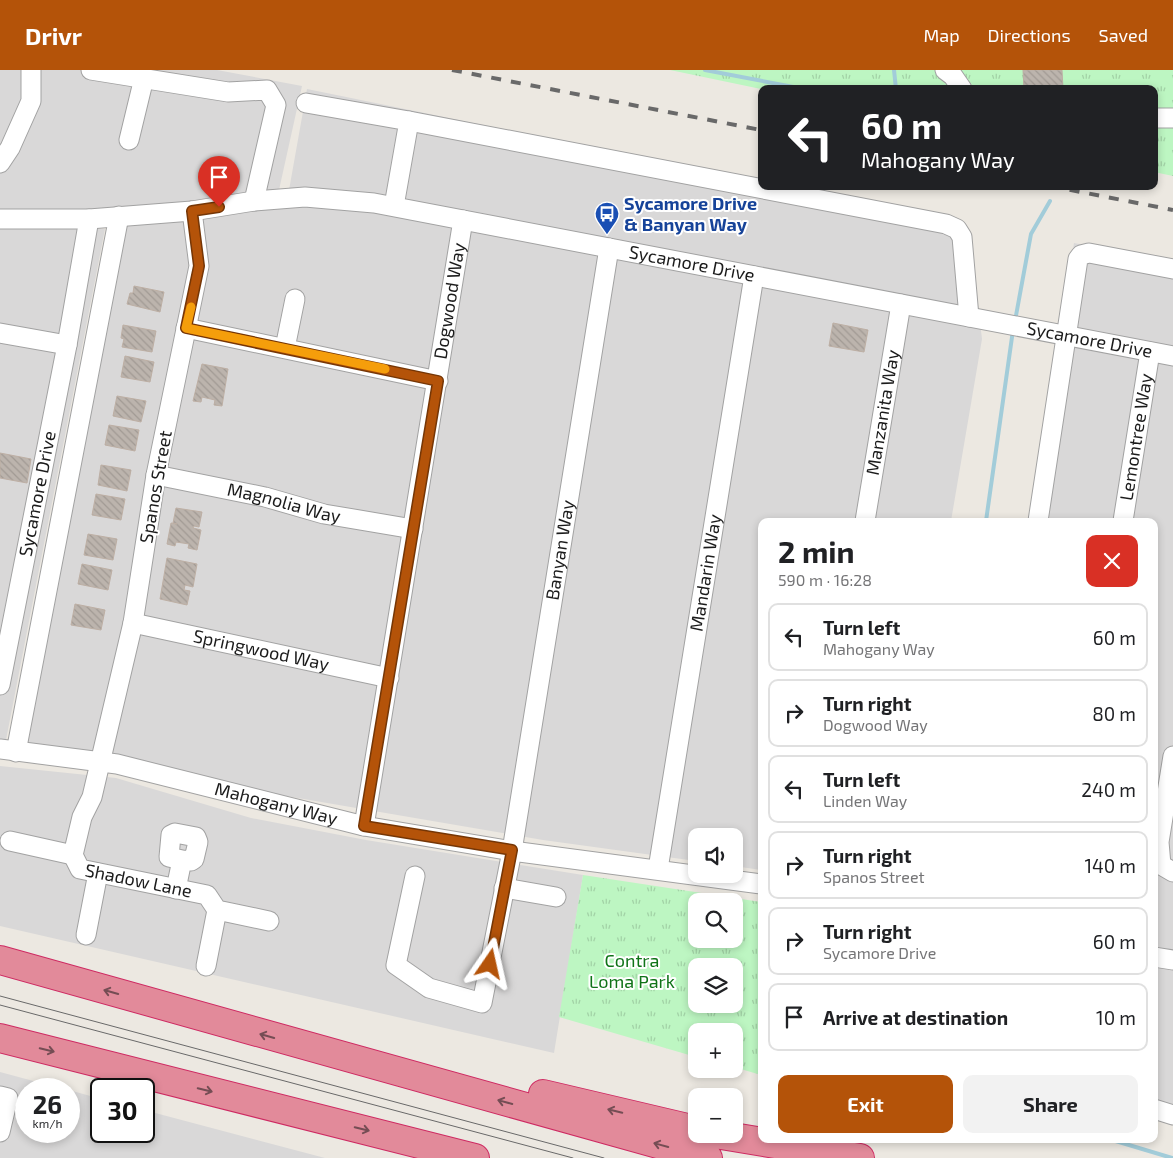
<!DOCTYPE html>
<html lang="en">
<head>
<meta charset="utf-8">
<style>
	:root { --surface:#fff; --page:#f2f2f2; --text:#202124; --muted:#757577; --line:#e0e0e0; --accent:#b45309 }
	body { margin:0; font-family:"Exo 2",sans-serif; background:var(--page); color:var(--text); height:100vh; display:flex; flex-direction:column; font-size:19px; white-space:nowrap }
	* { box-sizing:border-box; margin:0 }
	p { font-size:16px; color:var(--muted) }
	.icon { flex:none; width:28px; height:28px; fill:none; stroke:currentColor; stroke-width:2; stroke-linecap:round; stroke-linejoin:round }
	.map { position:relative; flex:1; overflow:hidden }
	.details { position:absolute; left:758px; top:448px; width:400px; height:625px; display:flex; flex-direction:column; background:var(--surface); border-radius:10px; box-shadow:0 2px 8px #0003 }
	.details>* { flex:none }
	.guide { position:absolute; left:758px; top:15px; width:400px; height:105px; border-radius:10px; box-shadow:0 2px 8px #0003; background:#202124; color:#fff; overflow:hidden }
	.controls { position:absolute; left:688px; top:758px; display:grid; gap:10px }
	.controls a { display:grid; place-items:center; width:55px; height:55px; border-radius:10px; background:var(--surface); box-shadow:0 2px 8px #0003; font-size:25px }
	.speed { position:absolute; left:15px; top:1008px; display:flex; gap:10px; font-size:25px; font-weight:700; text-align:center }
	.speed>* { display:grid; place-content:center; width:65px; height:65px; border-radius:50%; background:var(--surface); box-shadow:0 2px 8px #0003; line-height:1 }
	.speed small { font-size:12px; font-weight:400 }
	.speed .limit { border:2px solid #111; border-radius:8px; background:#fff; color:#111 }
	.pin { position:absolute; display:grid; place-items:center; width:42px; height:42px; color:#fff; margin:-51px -21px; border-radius:50% 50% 50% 0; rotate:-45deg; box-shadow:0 0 5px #0007 }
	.pin .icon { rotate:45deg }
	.me { position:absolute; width:55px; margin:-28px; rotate:11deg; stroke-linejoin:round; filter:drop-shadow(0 0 4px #0008) }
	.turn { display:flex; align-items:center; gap:18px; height:105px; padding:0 20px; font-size:22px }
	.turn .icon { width:65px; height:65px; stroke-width:2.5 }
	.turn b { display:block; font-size:35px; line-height:42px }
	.round { display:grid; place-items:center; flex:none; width:52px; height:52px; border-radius:10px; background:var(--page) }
	.head { display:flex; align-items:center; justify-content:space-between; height:85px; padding:0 20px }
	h1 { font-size:30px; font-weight:700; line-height:38px }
	.action { display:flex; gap:10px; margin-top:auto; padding:10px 20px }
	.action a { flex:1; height:58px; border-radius:10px; background:var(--accent); color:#fff; font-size:20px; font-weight:700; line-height:58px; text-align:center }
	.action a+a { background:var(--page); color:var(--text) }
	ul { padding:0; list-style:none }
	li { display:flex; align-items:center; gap:15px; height:68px; margin:0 10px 8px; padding:0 10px; border:2px solid var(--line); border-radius:10px }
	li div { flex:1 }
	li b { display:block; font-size:19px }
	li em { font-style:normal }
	header { display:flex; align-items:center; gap:30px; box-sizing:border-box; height:70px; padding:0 25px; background:var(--accent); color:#fff }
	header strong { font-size:24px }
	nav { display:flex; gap:28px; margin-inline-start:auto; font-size:18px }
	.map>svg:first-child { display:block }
	.residential { fill:#d9d8d8 }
	.park { fill:url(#park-tufts); fill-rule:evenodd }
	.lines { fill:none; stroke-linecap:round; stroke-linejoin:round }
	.stream { stroke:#a2ccd9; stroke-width:4 }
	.building { fill:url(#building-back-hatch); stroke:#bdafa4 }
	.minor-casing { stroke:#a2a2a2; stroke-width:21 }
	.highway-casing { stroke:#ce2a62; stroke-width:30 }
	.minor { stroke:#fff; stroke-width:19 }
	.highway { stroke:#e28a9a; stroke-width:28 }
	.tram { stroke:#696969; stroke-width:1 }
	.rail { stroke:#696969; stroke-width:4; stroke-dasharray:10 10; stroke-linecap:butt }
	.oneway { stroke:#754d54 }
	.route-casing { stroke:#753606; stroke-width:12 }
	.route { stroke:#b45309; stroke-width:9 }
	.slow { stroke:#f59e0b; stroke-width:9 }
	.labels { text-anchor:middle; stroke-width:4; stroke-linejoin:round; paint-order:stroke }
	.transit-label { font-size:18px; font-weight:bold; fill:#164399; stroke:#fff; text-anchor:start }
	.street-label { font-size:18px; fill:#1b1b1b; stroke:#fff }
	.park-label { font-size:18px; fill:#0f7317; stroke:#fff }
</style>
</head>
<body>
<header>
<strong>Drivr</strong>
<nav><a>Map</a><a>Directions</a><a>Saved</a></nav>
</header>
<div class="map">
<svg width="1173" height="1088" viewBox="0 0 1173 1088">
	<defs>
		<pattern id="park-tufts" width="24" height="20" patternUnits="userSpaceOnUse" patternTransform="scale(1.25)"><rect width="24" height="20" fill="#bdf6c2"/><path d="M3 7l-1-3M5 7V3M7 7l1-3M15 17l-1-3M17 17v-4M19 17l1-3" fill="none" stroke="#a2d2a6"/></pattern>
		<pattern id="building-back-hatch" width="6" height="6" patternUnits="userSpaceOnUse" patternTransform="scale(1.25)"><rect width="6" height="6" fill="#bcb4ad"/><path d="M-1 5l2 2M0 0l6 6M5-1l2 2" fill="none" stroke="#a19a94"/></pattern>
	</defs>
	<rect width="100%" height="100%" fill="#ece8e1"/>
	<path class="residential" d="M0,0H217L302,16L279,120L117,140L0,142Z
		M307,19L761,112L970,168L982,269L951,451H761V800L734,796V766H696V791L543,770L7,678L112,152L286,137Z
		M0,157L105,159L6,670L0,669Z
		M1074,173L1173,192V1052L1154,1045V451H1030Z
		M0,696L116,708L251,748L366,770L583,805L554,983L0,856Z
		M0,1002L63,1019H26V1061H69V1020L101,1029V1061H144V1040L325,1088H0Z"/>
	<path class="park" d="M670,0H1173V106L1154,102V19H761Z
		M583,805L761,832V1005L734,997V961H696V987L559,947ZM696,831H734V869H696ZM696,896H734V934H696Z"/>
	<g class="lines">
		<path class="stream" d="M705,0L804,19
			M894,0L896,19
			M1015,251L1031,164L1050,131
			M986,451L1013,260
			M1109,1069L1172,1088"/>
	</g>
	<path class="building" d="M1023,0H1062L1063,19H1024Z
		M134,216L164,222L160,242L127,234L130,223H133Z
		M833,253L868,260L864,282L829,276Z
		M123,255L156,261L152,282L122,277L124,269L121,268Z
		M125,286L154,292L150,312L121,307Z
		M202,294L228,299L222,336L214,335L215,330L202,327L201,332L193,331Z
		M117,326L146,331L141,352L113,346Z
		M109,355L139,360L135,381L105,375Z
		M0,383L31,389L27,413L0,408Z
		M101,395L131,400L127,421L98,415Z
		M96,424L125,429L121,450L92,445Z
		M176,438L202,442L199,457L194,456L193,458L201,460L197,480L188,478L189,474L176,472L175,476L167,474L171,453L177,454L173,453Z
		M88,464L117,469L113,490L84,485Z
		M167,488L197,494L193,517L185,515L184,520L190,521L187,535L160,529Z
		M82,494L112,500L108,520L78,514Z
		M75,534L105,540L101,560L71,555Z"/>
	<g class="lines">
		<defs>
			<g id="minor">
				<path d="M91,0L228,22L267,20L276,35L254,131"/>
				<path d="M945,0L953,6L962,19"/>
				<path d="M306,33L409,51L394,136"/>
				<path d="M1154,48H1173"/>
				<path d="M409,51L946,154L957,159L962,167L969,247"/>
				<path d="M129,70L144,8"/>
				<path d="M0,93L10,78L31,31V0"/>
				<path id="s1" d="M192,141L199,196L156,405L133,553L92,727L82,747L73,785L80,799L207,825L217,840L269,851"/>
				<path id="s2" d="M0,149H89L192,141L254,131L305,127L374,133L1173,286"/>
				<path d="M186,258L438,311"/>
				<path d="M0,263L67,275"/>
				<path d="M285,278L295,229"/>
				<path id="s3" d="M156,405L265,427L324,444L413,459"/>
				<path id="s4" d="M865,451L901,234"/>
				<path d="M1038,451L1078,189L1081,185L1089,183L1173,199"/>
				<path id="s5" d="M1123,451L1150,282"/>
				<path id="s6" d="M133,553L389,608"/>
				<path id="s7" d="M0,615L67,275L89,149"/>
				<path id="s8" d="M0,679L117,694L364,756L512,781L761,814"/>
				<path d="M16,682L119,146"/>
				<path d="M1173,686L1159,772L1161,795L1173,802"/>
				<path id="s9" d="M364,756L463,150"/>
				<path d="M10,771L73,785"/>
				<path id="s10" d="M658,799L754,206"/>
				<path id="s11" d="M415,806L396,895L429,918L482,933L512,781L609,178"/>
				<path d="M504,818L556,827"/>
				<path d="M176,819L182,790L191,791L194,789L198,772L196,767L175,763L171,765L169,787L182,790"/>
				<path d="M86,865L98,803"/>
				<path d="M1154,887L1173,890"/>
				<path d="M206,896L217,840"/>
				<path d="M0,1026L8,1028L0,1062"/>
				<path d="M1154,1039L1173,1045"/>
			</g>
			<path id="highway" d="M0,890L708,1088
				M0,968L475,1088
				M543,1024L696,1060
				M715,1064L860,1088"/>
		</defs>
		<use href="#minor" class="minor-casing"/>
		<use href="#highway" class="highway-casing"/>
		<use href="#minor" class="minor"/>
		<use href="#highway" class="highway"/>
		<path class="tram" d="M0,926L604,1088
			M0,935L573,1088"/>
		<path class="rail" d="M452,0L761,60
			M1050,116L1173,140"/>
	</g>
	<defs><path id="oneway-shaft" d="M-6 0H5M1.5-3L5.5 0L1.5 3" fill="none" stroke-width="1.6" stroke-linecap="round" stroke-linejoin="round" transform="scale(1.25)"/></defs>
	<g class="oneway">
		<use href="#oneway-shaft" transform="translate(111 922) rotate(-164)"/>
		<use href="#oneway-shaft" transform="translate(267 966) rotate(-164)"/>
		<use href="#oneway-shaft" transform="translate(47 980) rotate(14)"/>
		<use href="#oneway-shaft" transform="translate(205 1020) rotate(14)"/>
		<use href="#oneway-shaft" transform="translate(505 1032) rotate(-165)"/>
		<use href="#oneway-shaft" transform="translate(615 1041) rotate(-166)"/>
		<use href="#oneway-shaft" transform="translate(362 1059) rotate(14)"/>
		<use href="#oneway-shaft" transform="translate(661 1075) rotate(-165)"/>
	</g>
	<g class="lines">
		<defs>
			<path id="route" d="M219,137L192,141L199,196L186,258L438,311L364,756L512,780L490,894"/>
		</defs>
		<use href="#route" class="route-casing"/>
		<use href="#route" class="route"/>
		<path class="slow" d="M191,237L186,258L385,299"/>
	</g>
	<defs>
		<symbol id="bus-pin" viewBox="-11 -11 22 30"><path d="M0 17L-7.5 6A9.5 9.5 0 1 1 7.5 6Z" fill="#1a4fb4" stroke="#fff"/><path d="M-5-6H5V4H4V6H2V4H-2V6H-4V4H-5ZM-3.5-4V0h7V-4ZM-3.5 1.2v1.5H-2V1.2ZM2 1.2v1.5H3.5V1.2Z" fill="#fff"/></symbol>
	</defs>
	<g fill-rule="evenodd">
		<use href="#bus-pin" x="593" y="130" width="28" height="38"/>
	</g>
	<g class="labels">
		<g class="transit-label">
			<text x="624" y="140">Sycamore Drive<tspan x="624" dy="21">&amp; Banyan Way</tspan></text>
		</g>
		<g class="street-label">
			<text dy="6" stroke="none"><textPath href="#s2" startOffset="699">Sycamore Drive</textPath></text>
			<text dy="6" stroke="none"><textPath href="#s9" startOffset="532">Dogwood Way</textPath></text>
			<text dy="6" stroke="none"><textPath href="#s2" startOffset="1104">Sycamore Drive</textPath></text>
			<text dy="6" stroke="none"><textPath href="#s4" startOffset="110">Manzanita Way</textPath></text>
			<text dy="6" stroke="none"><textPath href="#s5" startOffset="85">Lemontree Way</textPath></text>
			<text transform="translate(156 417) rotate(-80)" y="6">Spanos Street</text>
			<text dy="6" stroke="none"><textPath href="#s7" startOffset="195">Sycamore Drive</textPath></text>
			<text dy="6" stroke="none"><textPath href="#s3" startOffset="131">Magnolia Way</textPath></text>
			<text dy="6" stroke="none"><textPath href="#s11" startOffset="646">Banyan Way</textPath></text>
			<text dy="6" stroke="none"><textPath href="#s10" startOffset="300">Mandarin Way</textPath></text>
			<text dy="6" stroke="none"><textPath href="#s6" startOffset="131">Springwood Way</textPath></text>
			<text dy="6" stroke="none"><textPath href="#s8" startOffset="282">Mahogany Way</textPath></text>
			<text dy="6" stroke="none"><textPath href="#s1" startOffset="734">Shadow Lane</textPath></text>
		</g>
		<g class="park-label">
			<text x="632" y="897">Contra<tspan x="632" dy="21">Loma Park</tspan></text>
		</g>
	</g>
</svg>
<div class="controls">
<a><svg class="icon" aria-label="sound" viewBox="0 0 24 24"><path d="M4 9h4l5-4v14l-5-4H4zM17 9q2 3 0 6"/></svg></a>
<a><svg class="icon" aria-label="search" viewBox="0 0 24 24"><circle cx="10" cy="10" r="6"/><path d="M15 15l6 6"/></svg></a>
<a><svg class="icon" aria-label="layers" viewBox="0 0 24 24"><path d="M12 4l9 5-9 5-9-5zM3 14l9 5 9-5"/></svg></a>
<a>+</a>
<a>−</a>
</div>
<div class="speed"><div>26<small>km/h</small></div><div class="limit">30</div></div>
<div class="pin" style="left:219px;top:137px;background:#d93025"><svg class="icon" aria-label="arrive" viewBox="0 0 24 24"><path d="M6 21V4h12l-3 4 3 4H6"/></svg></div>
<svg class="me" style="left:490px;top:894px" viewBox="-20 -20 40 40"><path d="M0-17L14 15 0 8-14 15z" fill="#b45309" stroke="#fff" stroke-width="4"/></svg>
<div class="guide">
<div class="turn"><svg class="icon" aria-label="left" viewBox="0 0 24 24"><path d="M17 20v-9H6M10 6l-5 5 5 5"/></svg><div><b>60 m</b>Mahogany Way</div></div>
</div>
<section class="details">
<div class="head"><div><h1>2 min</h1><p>590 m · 16:28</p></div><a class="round" style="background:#d93025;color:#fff"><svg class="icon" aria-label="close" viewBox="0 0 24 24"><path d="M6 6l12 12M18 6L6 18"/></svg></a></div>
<ul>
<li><svg class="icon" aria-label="left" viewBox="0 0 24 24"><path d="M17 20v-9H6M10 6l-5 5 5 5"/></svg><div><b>Turn left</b><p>Mahogany Way</p></div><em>60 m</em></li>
<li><svg class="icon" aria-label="right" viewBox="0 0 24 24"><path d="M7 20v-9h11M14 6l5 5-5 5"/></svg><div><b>Turn right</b><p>Dogwood Way</p></div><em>80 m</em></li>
<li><svg class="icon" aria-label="left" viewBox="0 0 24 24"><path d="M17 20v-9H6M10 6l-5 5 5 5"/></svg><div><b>Turn left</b><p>Linden Way</p></div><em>240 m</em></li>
<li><svg class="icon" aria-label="right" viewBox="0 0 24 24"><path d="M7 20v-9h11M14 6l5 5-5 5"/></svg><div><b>Turn right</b><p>Spanos Street</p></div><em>140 m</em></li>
<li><svg class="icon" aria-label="right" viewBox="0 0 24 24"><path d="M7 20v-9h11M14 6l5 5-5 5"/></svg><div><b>Turn right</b><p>Sycamore Drive</p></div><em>60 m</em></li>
<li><svg class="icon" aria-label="arrive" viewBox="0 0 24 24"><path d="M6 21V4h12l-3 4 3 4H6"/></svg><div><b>Arrive at destination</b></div><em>10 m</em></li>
</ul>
<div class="action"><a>Exit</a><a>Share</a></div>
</section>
</div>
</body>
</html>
